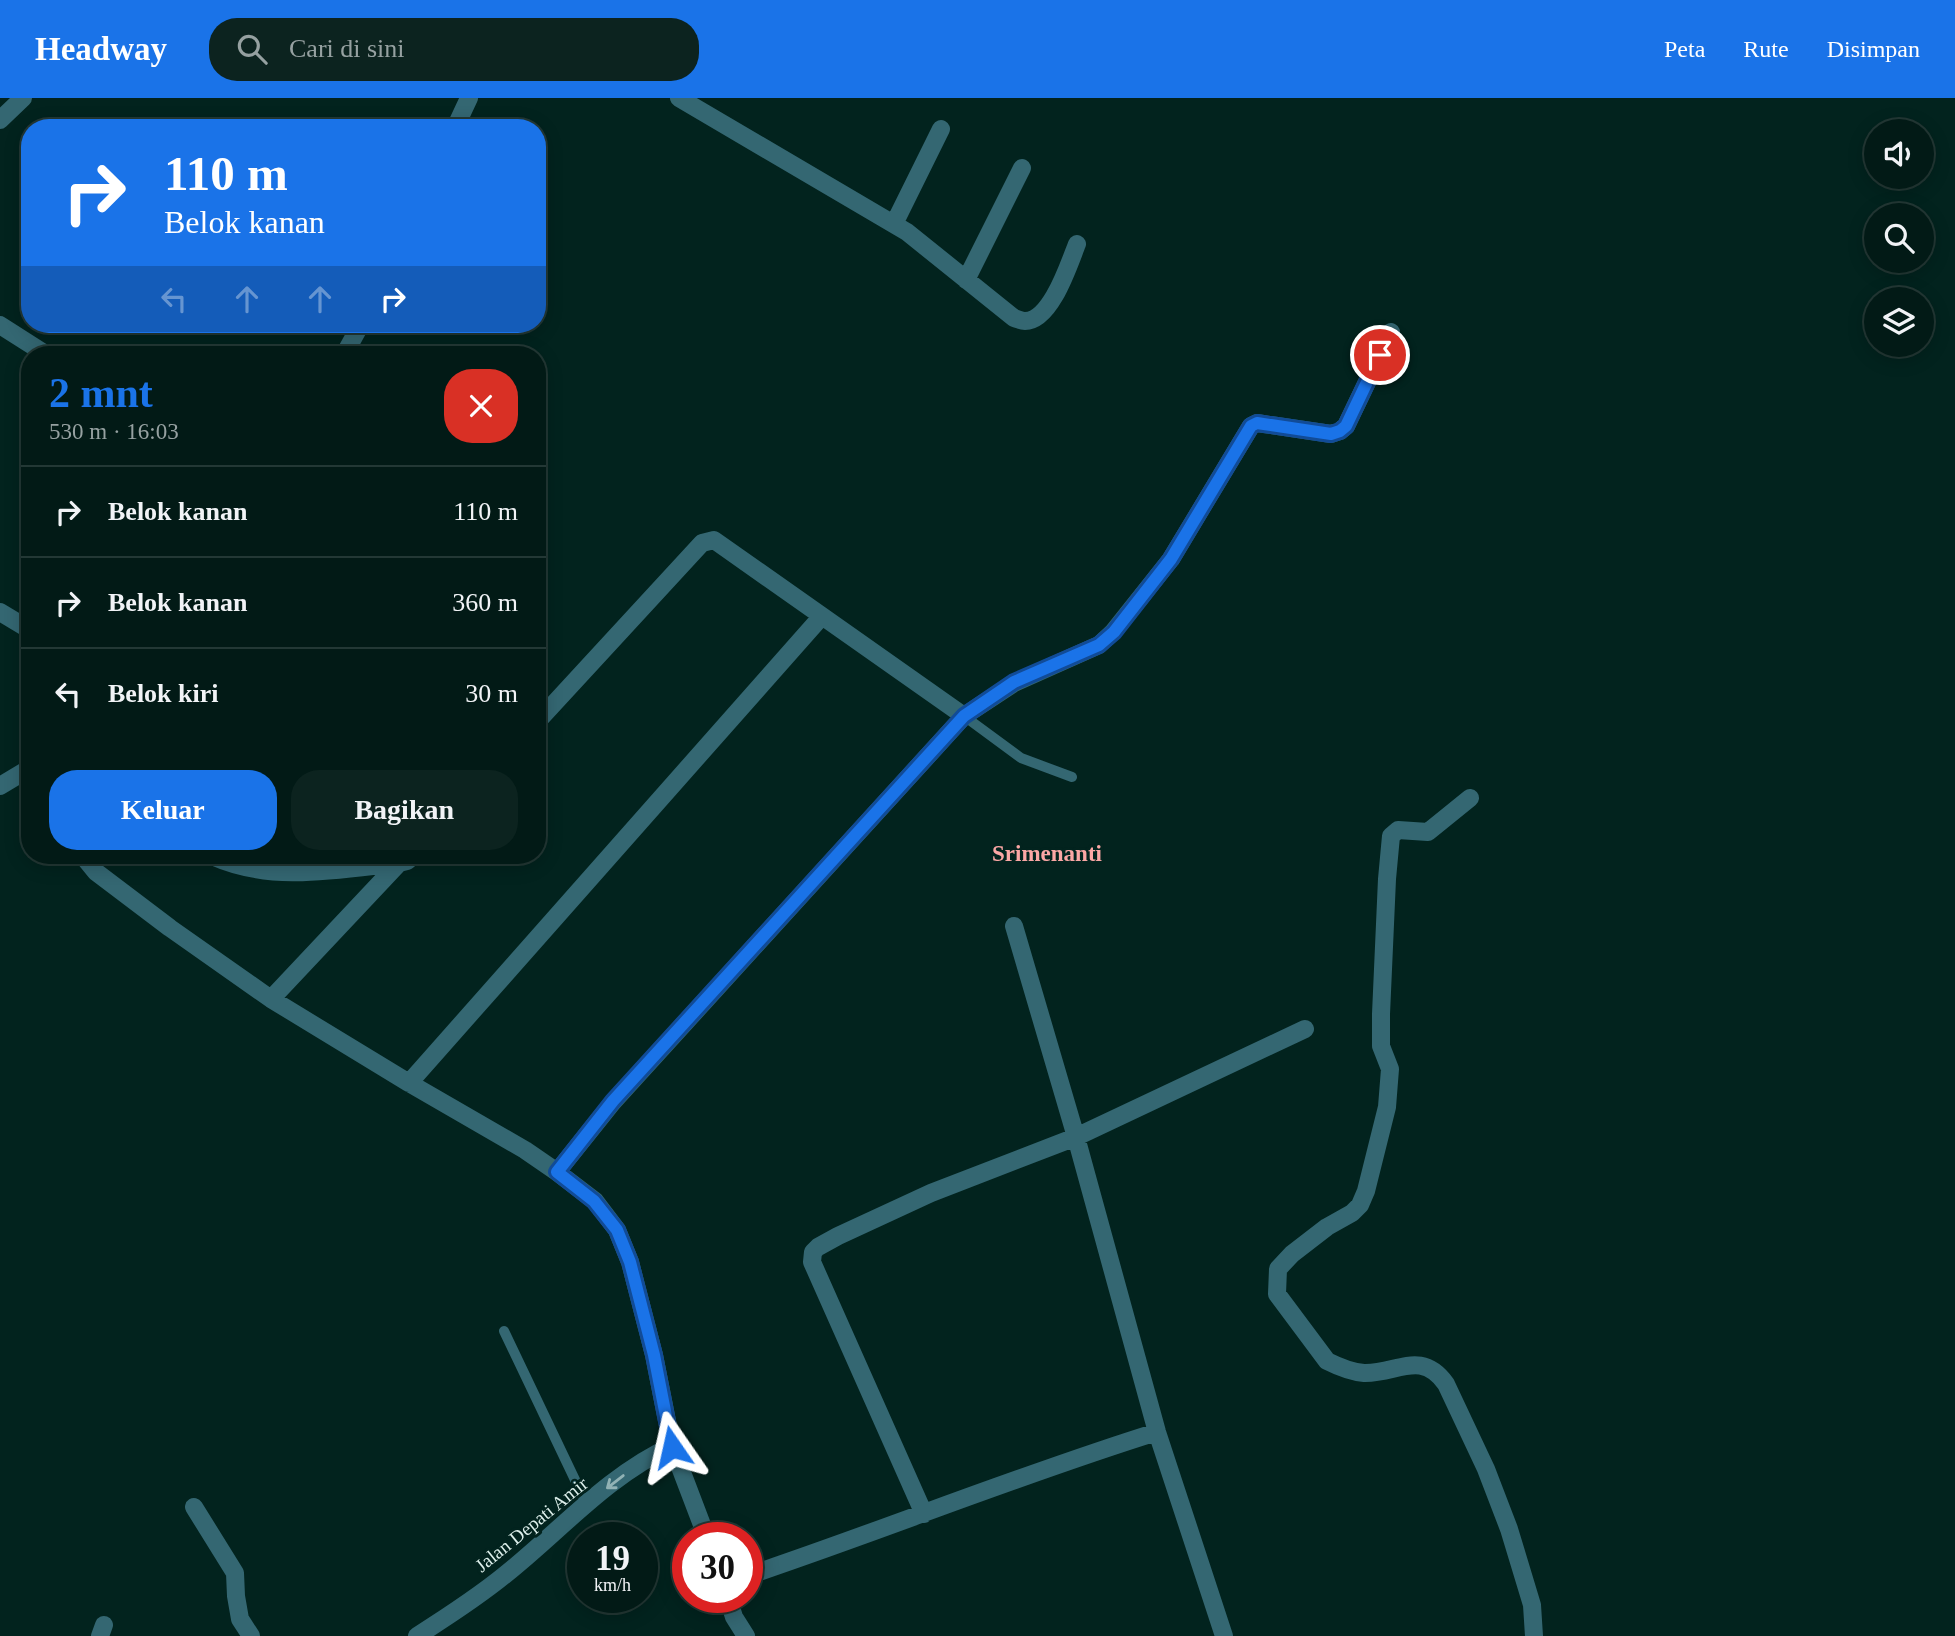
<!DOCTYPE html>
<html lang="id">
<head>
<meta charset="utf-8">
<style>
	:root { --surface:#021a16; --page:#0c231f; --text:#f1f3f6; --muted:#96a1a1; --line:#233835; --accent:#1a73e8 }
	body { margin:0; font-family:"Times New Roman",serif; background:var(--page); color:var(--text); height:100vh; display:flex; flex-direction:column; font-size:26px; white-space:nowrap }
	* { box-sizing:border-box; margin:0 }
	p { font-size:23px; color:var(--muted) }
	.icon { flex:none; width:38px; height:38px; fill:none; stroke:currentColor; stroke-width:2; stroke-linecap:round; stroke-linejoin:round }
	.map { position:relative; flex:1; overflow:hidden }
	.details { position:absolute; left:21px; top:248px; width:525px; height:518px; display:flex; flex-direction:column; background:var(--surface); border-radius:28px; box-shadow:0 4px 18px #0003,0 0 0 2px var(--line) }
	.details>* { flex:none }
	.hud { position:absolute; left:21px; top:21px; width:525px; height:214px; border-radius:28px; box-shadow:0 4px 18px #0003,0 0 0 2px var(--line); background:#1a73e8; color:#fff; overflow:hidden }
	.buttons { position:absolute; left:1864px; top:21px; display:grid; gap:14px }
	.buttons a { display:grid; place-items:center; width:70px; height:70px; border-radius:50%; background:var(--surface); box-shadow:0 4px 18px #0003,0 0 0 2px var(--line); font-size:35px }
	.speed { position:absolute; left:567px; top:1424px; display:flex; gap:14px; font-size:35px; font-weight:700; text-align:center }
	.speed>* { display:grid; place-content:center; width:91px; height:91px; border-radius:50%; background:var(--surface); box-shadow:0 4px 18px #0003,0 0 0 2px var(--line); line-height:1 }
	.speed small { font-size:18px; font-weight:400 }
	.speed .limit { border:10px solid #d22; background:#fff; color:#111 }
	.pin { position:absolute; display:grid; place-items:center; width:60px; height:60px; color:#fff; margin:-30px; border:4px solid #fff; border-radius:50%; box-shadow:0 2px 7px #0007 }
	.me { position:absolute; width:77px; margin:-38px; rotate:349deg; stroke-linejoin:round; filter:drop-shadow(0 0 5px #0008) }
	.turn { display:flex; align-items:center; gap:24px; height:147px; padding:0 28px; font-size:32px }
	.turn .icon { width:91px; height:91px; stroke-width:2.5 }
	.turn b { display:block; font-size:49px; line-height:60px }
	.lanes { display:flex; align-items:center; height:66px; padding:0 28px; background:#0003; justify-content:center; gap:35px; direction:ltr }
	.lanes .off { opacity:.35 }
	.round { display:grid; place-items:center; flex:none; width:74px; height:74px; border-radius:28px; background:var(--page) }
	.summary { display:flex; align-items:center; justify-content:space-between; height:119px; padding:0 28px }
	h1 { font-size:42px; font-weight:800; line-height:52px; color:var(--accent) }
	.cta { display:flex; gap:14px; margin-top:auto; padding:14px 28px }
	.cta a { flex:1; height:80px; border-radius:28px; background:var(--accent); color:#fff; font-size:28px; font-weight:800; line-height:80px; text-align:center }
	.cta a+a { background:var(--page); color:var(--text) }
	ul { padding:0; list-style:none }
	li { display:flex; align-items:center; gap:21px; height:91px; padding:0 28px; border-top:2px solid var(--line) }
	li div { flex:1 }
	li b { display:block; font-size:26px }
	li em { font-style:normal }
	header { display:flex; align-items:center; gap:42px; box-sizing:border-box; height:98px; padding:0 35px; background:var(--accent); color:#fff }
	header strong { font-size:33px }
	nav { display:flex; gap:38px; margin-inline-start:auto; font-size:24px }
	.search { width:490px; height:63px; background:var(--page); display:flex; align-items:center; gap:18px; box-sizing:border-box; padding:0 24px; border-radius:28px; color:var(--muted); font-size:26px }
	.map>svg:first-child { display:block }
	.lines { fill:none; stroke-linecap:round; stroke-linejoin:round }
	.lane { stroke:#346772; stroke-width:10 }
	.street { stroke:#346772; stroke-width:18 }
	.oneway { stroke:#91b2b5 }
	.route-casing { stroke:#114b97; stroke-width:18 }
	.route { stroke:#1a73e8; stroke-width:12 }
	.labels { text-anchor:middle; stroke-width:6; stroke-linejoin:round; paint-order:stroke }
	.street-label { font-size:19px; fill:#ddefeb; stroke:#02231e }
	.quarter-label { font-size:23px; font-weight:bold; fill:#fba7a5; stroke:#02231e }
</style>
</head>
<body>
<header>
<strong>Headway</strong>
<div class="search"><svg class="icon" aria-label="search" viewBox="0 0 24 24"><circle cx="10" cy="10" r="6"/><path d="M15 15l6 6"/></svg>Cari di sini</div>
<nav><a>Peta</a><a>Rute</a><a>Disimpan</a></nav>
</header>
<div class="map">
<svg width="1955" height="1538" viewBox="0 0 1955 1538">
	<rect width="100%" height="100%" fill="#02231e"/>
	<g class="lines">
		<path class="lane" d="M964,618L1021,660L1072,679
			M504,1233L587,1407"/>
		<path class="street" d="M679,0L907,134L1014,220C1018,221 1021,223 1025,223C1051,223 1069,166 1077,146
			M0,22L23,0
			M455,30L469,0
			M894,126L941,31
			M966,182L1022,70
			M0,227L47,257
			M344,257L361,226
			M0,514L30,532
			M537,624L702,445L714,442L964,618
			M0,688L30,670
			M1470,700L1428,734L1398,732L1391,738L1387,781L1381,916V948L1390,971L1387,1009L1366,1093L1360,1107L1352,1115L1327,1129L1292,1156L1278,1171L1277,1196L1327,1263C1339,1269 1351,1274 1364,1275C1397,1276 1421,1251 1446,1286L1486,1371L1509,1431L1532,1507L1534,1538
			M83,758L96,774L170,830L271,901L409,985L525,1052L557,1074L595,1103L617,1132L630,1164L654,1257L672,1348L707,1440
			M212,758C272,785 336,772 399,765L407,763L413,758
			M1014,828L1076,1039L1157,1334L1224,1538
			M271,901L399,765
			M409,985L822,518
			M557,1074L613,1004L964,618L1014,585L1099,547L1113,534L1171,461L1251,328L1257,325L1331,336L1340,333L1346,328L1391,234
			M194,1409L235,1475L236,1498L240,1521L251,1538
			M924,1416L812,1164L813,1154L818,1149L838,1138L931,1095L1076,1039L1305,931
			M747,1478C884,1432 1019,1377 1157,1334
			M728,1500L734,1519L746,1538
			M100,1538L104,1527
			M417,1538C447,1519 478,1499 506,1476C560,1433 608,1377 672,1348"/>
	</g>
	<defs><path id="oneway-shaft" d="M-6 0H5M1.5-3L5.5 0L1.5 3" fill="none" stroke-width="1.6" stroke-linecap="round" stroke-linejoin="round" transform="scale(1.75)"/></defs>
	<use class="oneway" href="#oneway-shaft" transform="translate(615 1384) rotate(142)"/>
	<g class="lines">
		<defs>
			<path id="route" d="M672,1349L654,1257L630,1164L617,1132L594,1103L557,1074L613,1003L964,618L1014,584L1099,547L1114,534L1171,461L1251,328L1257,325L1331,336L1340,333L1346,328L1380,257"/>
		</defs>
		<use href="#route" class="route-casing"/>
		<use href="#route" class="route"/>
	</g>
	<g class="labels">
		<g class="street-label">
			<text transform="translate(531 1426) rotate(-39)" y="7">Jalan Depati Amir</text>
		</g>
		<g class="quarter-label">
			<text x="1047" y="763">Srimenanti</text>
		</g>
	</g>
</svg>
<div class="buttons">
<a><svg class="icon" aria-label="sound" viewBox="0 0 24 24"><path d="M4 9h4l5-4v14l-5-4H4zM17 9q2 3 0 6"/></svg></a>
<a><svg class="icon" aria-label="search" viewBox="0 0 24 24"><circle cx="10" cy="10" r="6"/><path d="M15 15l6 6"/></svg></a>
<a><svg class="icon" aria-label="layers" viewBox="0 0 24 24"><path d="M12 4l9 5-9 5-9-5zM3 14l9 5 9-5"/></svg></a>
</div>
<div class="speed"><div>19<small>km/h</small></div><div class="limit">30</div></div>
<div class="pin" style="left:1380px;top:257px;background:#d93025"><svg class="icon" aria-label="arrive" viewBox="0 0 24 24"><path d="M6 21V4h12l-3 4 3 4H6"/></svg></div>
<svg class="me" style="left:672px;top:1349px" viewBox="-20 -20 40 40"><path d="M0-17L14 15 0 8-14 15z" fill="#1a73e8" stroke="#fff" stroke-width="4"/></svg>
<div class="hud">
<div class="turn"><svg class="icon" aria-label="right" viewBox="0 0 24 24"><path d="M7 20v-9h11M14 6l5 5-5 5"/></svg><div><b>110 m</b>Belok kanan</div></div>
<div class="lanes"><svg class="icon off" aria-label="left" viewBox="0 0 24 24"><path d="M17 20v-9H6M10 6l-5 5 5 5"/></svg><svg class="icon off" aria-label="ahead" viewBox="0 0 24 24"><path d="M12 20V5M6 11l6-6 6 6"/></svg><svg class="icon off" aria-label="ahead" viewBox="0 0 24 24"><path d="M12 20V5M6 11l6-6 6 6"/></svg><svg class="icon" aria-label="right" viewBox="0 0 24 24"><path d="M7 20v-9h11M14 6l5 5-5 5"/></svg></div>
</div>
<section class="details">
<div class="summary"><div><h1>2 mnt</h1><p>530 m · 16:03</p></div><a class="round" style="background:#d93025;color:#fff"><svg class="icon" aria-label="close" viewBox="0 0 24 24"><path d="M6 6l12 12M18 6L6 18"/></svg></a></div>
<ul>
<li><svg class="icon" aria-label="right" viewBox="0 0 24 24"><path d="M7 20v-9h11M14 6l5 5-5 5"/></svg><div><b>Belok kanan</b></div><em>110 m</em></li>
<li><svg class="icon" aria-label="right" viewBox="0 0 24 24"><path d="M7 20v-9h11M14 6l5 5-5 5"/></svg><div><b>Belok kanan</b></div><em>360 m</em></li>
<li><svg class="icon" aria-label="left" viewBox="0 0 24 24"><path d="M17 20v-9H6M10 6l-5 5 5 5"/></svg><div><b>Belok kiri</b></div><em>30 m</em></li>
</ul>
<div class="cta"><a>Keluar</a><a>Bagikan</a></div>
</section>
</div>
</body>
</html>
